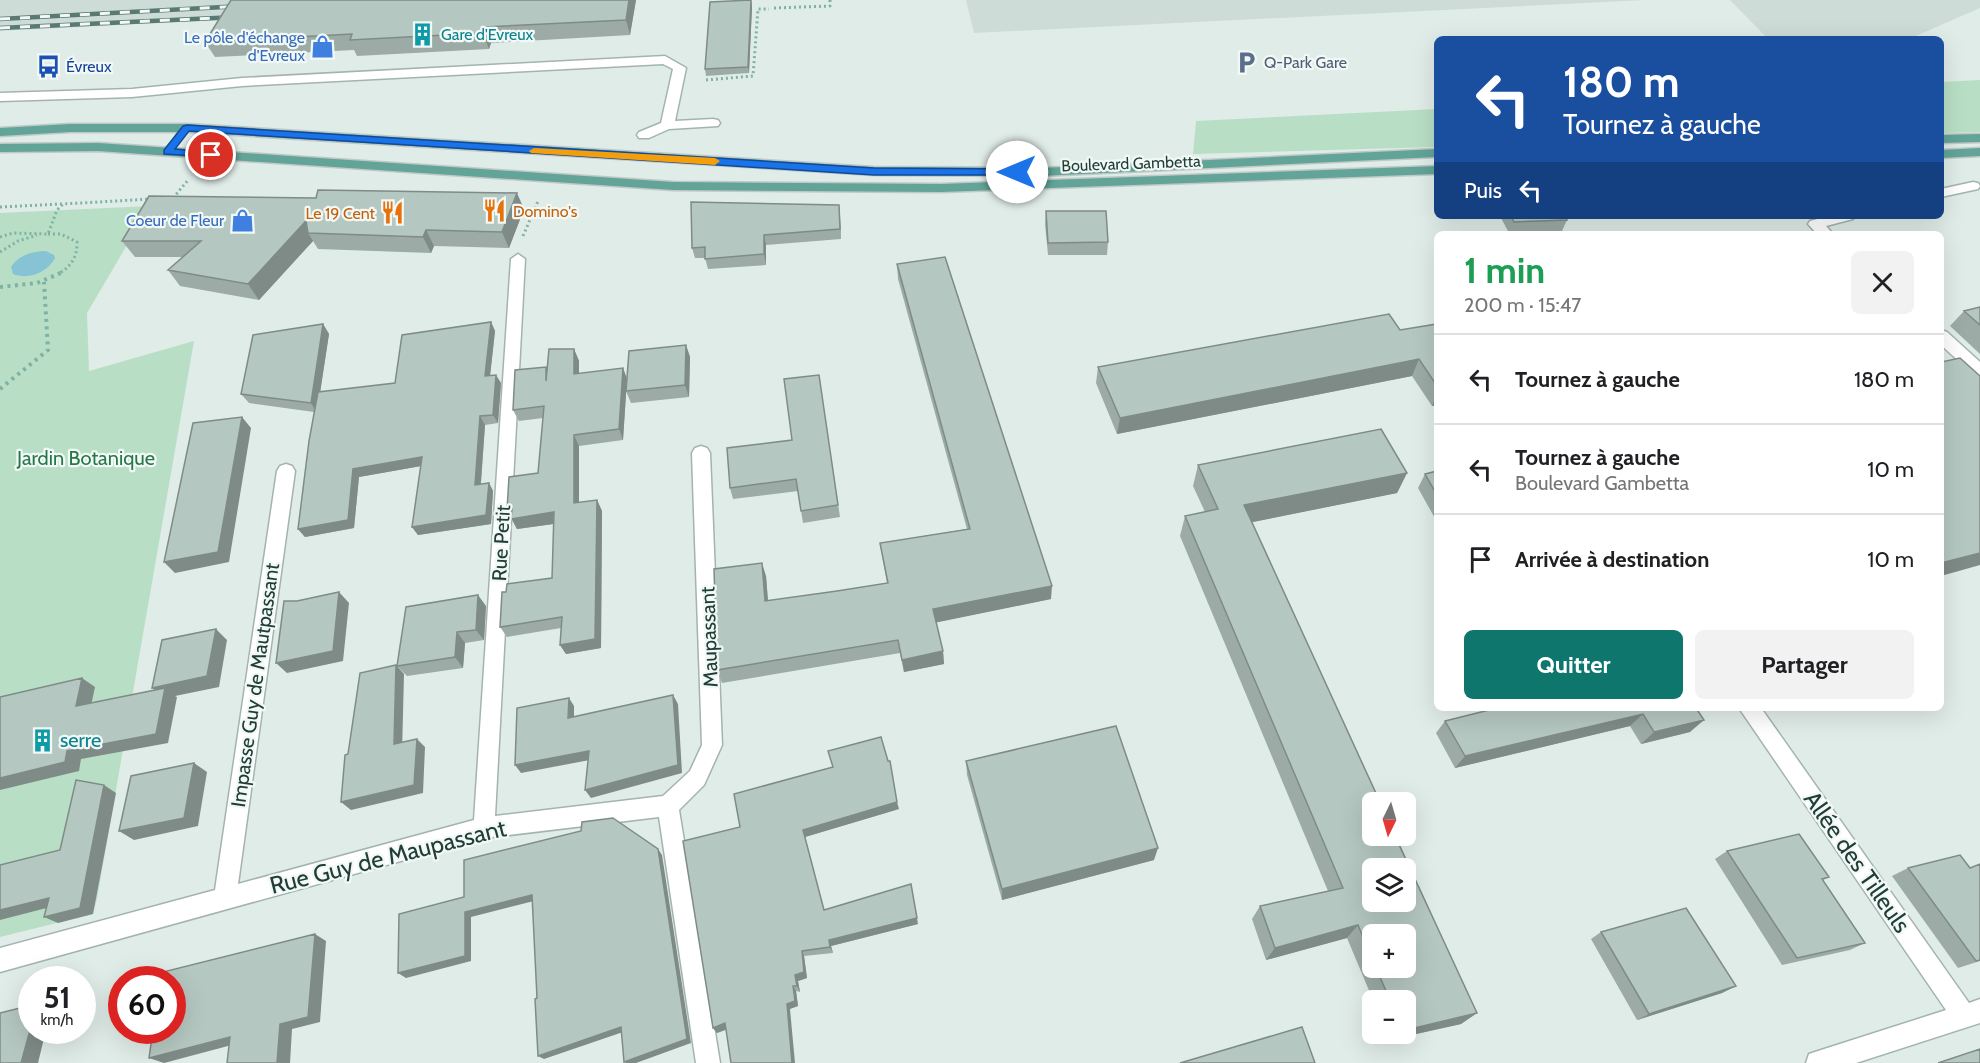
<!DOCTYPE html>
<html lang="fr">
<head>
<meta charset="utf-8">
<style>
	:root { --surface:#fff; --page:#f2f2f2; --text:#202124; --muted:#757577; --line:#e0e0e0; --accent:#0f766e }
	body { margin:0; font-family:Cabin,sans-serif; background:var(--page); color:var(--text); height:100vh; display:flex; flex-direction:column; font-size:22px; white-space:nowrap }
	* { box-sizing:border-box; margin:0 }
	p { font-size:20px; color:var(--muted) }
	.icon { flex:none; width:33px; height:33px; fill:none; stroke:currentColor; stroke-width:2; stroke-linecap:round; stroke-linejoin:round }
	.map { position:relative; flex:1; overflow:hidden }
	.side { position:absolute; left:1434px; top:231px; width:510px; height:480px; display:flex; flex-direction:column; background:var(--surface); border-radius:9px; box-shadow:0 6px 24px #0002 }
	.side>* { flex:none }
	.top-card { position:absolute; left:1434px; top:36px; width:510px; height:183px; border-radius:9px; box-shadow:0 6px 24px #0002; background:#1a4fa0; color:#fff; overflow:hidden }
	.needle { width:39px; rotate:185deg }
	.buttons { position:absolute; left:1362px; top:792px; display:grid; gap:12px }
	.buttons a { display:grid; place-items:center; width:54px; height:54px; border-radius:9px; background:var(--surface); box-shadow:0 6px 24px #0002; font-size:30px }
	.speed { position:absolute; left:18px; top:966px; display:flex; gap:12px; font-size:30px; font-weight:700; text-align:center }
	.speed>* { display:grid; place-content:center; width:78px; height:78px; border-radius:50%; background:var(--surface); box-shadow:0 6px 24px #0002; line-height:1 }
	.speed small { font-size:15px; font-weight:400 }
	.speed .limit { border:9px solid #d22; background:#fff; color:#111 }
	.pin { position:absolute; display:grid; place-items:center; width:51px; height:51px; color:#fff; margin:-26px; border:3px solid #fff; border-radius:50%; box-shadow:0 2px 6px #0007 }
	.me { position:absolute; width:66px; margin:-33px; rotate:270deg; stroke-linejoin:round; filter:drop-shadow(0 0 4px #0008) }
	.turn { display:flex; align-items:center; gap:21px; height:126px; padding:0 30px; font-size:27px }
	.turn .icon { width:78px; height:78px; stroke-width:2.5 }
	.turn b { display:block; font-size:42px; line-height:51px }
	.then { display:flex; align-items:center; height:57px; padding:0 30px; background:#0003; gap:12px; font-size:22px }
	.round { display:grid; place-items:center; flex:none; width:63px; height:63px; border-radius:9px; background:var(--page) }
	.summary { display:flex; align-items:center; justify-content:space-between; height:102px; padding:0 30px }
	h1 { font-size:36px; font-weight:700; line-height:45px; color:#1e9e55 }
	.button { display:flex; gap:12px; margin-top:auto; padding:12px 30px }
	.button a { flex:1; height:69px; border-radius:9px; background:var(--accent); color:#fff; font-size:24px; font-weight:700; line-height:69px; text-align:center }
	.button a+a { background:var(--page); color:var(--text) }
	ul { padding:0; list-style:none }
	li { display:flex; align-items:center; gap:18px; height:90px; padding:0 30px; border-top:2px solid var(--line) }
	li div { flex:1 }
	li b { display:block; font-size:22px }
	li em { font-style:normal }
	.map>svg:first-child { display:block }
	.built { fill:#cedcd7 }
	.green { fill:#b8dfc5 }
	.water { fill:#85c3d5 }
	.lines { fill:none; stroke-linecap:round; stroke-linejoin:round }
	.lane-casing { stroke:#a3b4af; stroke-width:3 }
	.street-casing { stroke:#a3b4af; stroke-width:3 }
	.primary-casing { stroke:#c1c9c7; stroke-width:3 }
	.path-far1 { stroke:#7fb2a5; stroke-width:3; stroke-dasharray:2 3; stroke-linecap:butt }
	.path { stroke:#7fb2a5; stroke-width:4; stroke-dasharray:3 4.5; stroke-linecap:butt }
	.lane { fill:#fff; fill-rule:evenodd }
	.street { fill:#fff; fill-rule:evenodd }
	.primary { fill:#62a498; fill-rule:evenodd }
	.rail-casing { stroke:#5a7973; stroke-width:4.5 }
	.rail { stroke:#f1f8f5; stroke-width:3; stroke-dasharray:10; stroke-linecap:butt }
	.wall { fill:#9caba6; fill-rule:evenodd }
	.shaded-wall { fill:#7f8b87 }
	.building { fill:#b5c7c1; stroke:#7f8b87; stroke-width:1.5; fill-rule:evenodd }
	.route { fill:#1a73e8; stroke:#114b97; stroke-width:1.5 }
	.slow { fill:#f59e0b }
	.labels { text-anchor:middle; stroke-width:4.5; stroke-linejoin:round; paint-order:stroke }
	.far-culture-label { font-size:16px; fill:#0d838f; stroke:#f1f8f5; text-anchor:start }
	.far-shop-label { font-size:16px; fill:#366cbe; stroke:#f1f8f5; text-anchor:end }
	.far-service-label { font-size:16px; fill:#4e5e75; stroke:#f1f8f5; text-anchor:start }
	.far-transit-label { font-size:16px; fill:#164399; stroke:#f1f8f5; text-anchor:start }
	.far-street-label { font-size:16px; fill:#203e37; stroke:#f1f8f5 }
	.far-food-label { font-size:16px; fill:#c56008; stroke:#f1f8f5; text-anchor:start }
	.park-label { font-size:20px; fill:#28774b; stroke:#f1f8f5 }
	.street-label { font-size:20px; fill:#203e37; stroke:#f1f8f5 }
	.culture-label { font-size:20px; fill:#0d838f; stroke:#f1f8f5; text-anchor:start }
	.near-street-label { font-size:24px; fill:#203e37; stroke:#f1f8f5 }
</style>
</head>
<body>
<div class="map">
<svg width="1980" height="1063" viewBox="0 0 1980 1063">
	<rect width="100%" height="100%" fill="#e0ece8"/>
	<path class="built" d="M0,0H624L0,31Z
		M966,0H1646L974,33Z
		M1730,0H1980V8L1909,39H1768Z"/>
	<path class="green" d="M1980,80V132L1941,133V82Z
		M1437,109V147L1193,154L1196,121Z
		M150,206L87,313L89,371L194,341L97,899L93,914L0,937V213Z"/>
	<path class="water" d="M46,251L54,255L55,258C47,273 28,280 13,274L11,267C19,255 32,251 46,251Z"/>
	<g class="lines">
		<defs>
			<path id="lane" d="M665,56L686,68L675,121L713,119L718,120L720,123L718,126L669,129L649,138H639L637,135L639,132L661,123L673,69L663,64L242,86L132,97L0,101V93L132,89L242,78Z"/>
			<path id="street" d="M1973,182L1978,183L1980,186L1978,189L1941,197V189Z
				M1829,216H1855L1853,219L1826,226L1833,234H1817L1808,224L1810,221Z
				M518,254L525,259L495,816L663,796L690,771L702,745L692,453L695,448L701,446L707,448L710,453L722,745L704,785L679,810L720,1063H696L659,817L484,838L0,972V948L215,890L277,471L280,466L286,464L292,466L295,471L238,884L474,820L511,259Z
				M1941,330L1947,332L1980,362V377L1974,375L1941,345Z
				M1739,708H1761L1969,1003L1980,999V1023L1856,1063H1806L1809,1054L1818,1051L1946,1010Z"/>
			<path id="primary" d="M70,124H187L874,167L1041,168L1437,149V157L1041,176L874,175L187,132H70L0,136V128Z
				M1980,134V142L1941,143V135Z
				M98,143L673,182L941,184L1437,166V174L941,192L673,190L98,151L0,152V144Z
				M1980,148V156L1941,158V150Z"/>
		</defs>
		<use href="#lane" class="lane-casing"/>
		<use href="#street" class="street-casing"/>
		<use href="#primary" class="primary-casing"/>
		<path class="path-far1" d="M774,8L830,6V0
			M706,80L753,76L758,9H769
			M173,198L189,179
			M0,207L62,204
			M48,234H61L77,242C77,257 72,265 60,273
			M523,236L538,201
			M0,237L13,233L48,234L57,210L63,204L151,199
			M0,252L18,241L37,235"/>
		<path class="path" d="M0,287L37,283L63,272
			M0,389L48,350L44,282"/>
		<use href="#lane" class="lane"/>
		<use href="#street" class="street"/>
		<use href="#primary" class="primary"/>
		<defs>
			<path id="rail" d="M0,19L242,6
				M0,28L237,17"/>
		</defs>
		<use href="#rail" class="rail-casing"/>
		<use href="#rail" class="rail"/>
	</g>
	<path class="wall" d="M636,0L630,35L491,43L489,49L357,56L354,50L215,57L205,42Z
		M751,0L752,7L749,73L706,76L705,69Z
		M839,205L841,239L766,245V265L708,269L705,258H695L692,248Z
		M524,209L509,248L434,246L431,253L318,249L313,241L259,300L180,286L168,270L183,257H135L122,241Z
		M1046,211L1108,242L1107,255H1048L1045,224Z
		M1500,216H1565L1567,220L1562,231L1509,233Z
		M897,264L1051,599L936,622L943,651L944,664L904,672L900,653L722,683L717,670L766,576L768,601L837,591L887,583L880,543L967,529L898,279Z
		M1980,307V354L1950,326L1964,311Z
		M491,322L495,331L490,376L501,383L498,423L485,425L481,484L489,483L493,491L491,524L418,535L412,527L421,466L359,477L354,528L305,537L298,529L314,412L249,403L241,394L323,324L329,334L320,392L395,383Z
		M1437,324V405L1432,406L1412,376L1117,434L1096,383L1098,367L1400,330Z
		M686,345L690,357L689,397L631,403L626,391Z
		M574,349L579,361V374L623,368L627,379L623,440L579,446V503L597,500L602,511L601,648L566,654L560,645L561,628L507,637L500,627L506,592L552,578L554,524L517,529L507,510L538,473L543,418L519,421L513,410L547,368Z
		M819,375L840,517L803,523L798,491L733,499L730,488L792,440Z
		M1198,465L1407,473L1397,493L1252,522L1477,1013L1461,1024L1389,1040L1386,1034H1406V1000H1373L1347,938L1266,960L1252,919L1260,906L1328,891L1180,536L1185,516L1205,512L1193,486ZM1372,934L1406,968H1372Z
		M1437,471V522L1418,488L1425,474Z
		M486,606L484,640L465,643L463,668L407,676L397,666Z
		M1696,708L1690,732L1641,744L1630,726L1455,768L1436,733L1445,721Z
		M966,761L1154,860L1002,900L967,775Z
		M899,809L805,837L824,910L918,924L831,946L833,953L804,956L807,978L798,981L800,992L796,991L798,1006L717,1033L713,1028L683,841Z
		M1727,851L1829,877L1823,880L1865,943L1850,950L1782,965L1715,859Z
		M1980,864V961L1958,968L1892,876L1908,868H1970Z
		M1601,932L1736,986L1722,993L1637,1020L1591,939Z"/>
	<path class="shaded-wall" d="M629,0H636L630,35L626,20Z
		M751,0L752,7L749,73L748,67Z
		M485,27L491,43L489,49L483,33Z
		M517,193L524,209L509,248L502,232Z
		M839,205L840,215L841,239L840,229Z
		M306,221L308,233L313,241L259,300L248,284Z
		M426,230L434,246L431,253L423,237Z
		M764,235L766,245V265L764,254Z
		M491,322L495,331L489,385L485,376Z
		M323,324L329,334L317,413L311,403Z
		M686,345L690,357L689,397L685,385Z
		M574,349L579,361V386L574,374Z
		M1419,359L1412,376L1117,434L1120,418Z
		M623,368L627,379L623,440L619,429Z
		M496,375L501,383L498,423L493,415Z
		M1437,395V405L1432,406Z
		M480,416L485,425L480,493L475,485Z
		M242,417L251,428L229,562L175,573L164,562Z
		M574,435L579,446V514L574,503Z
		M422,457L427,465L359,477L354,528L305,537L298,529L353,469Z
		M1407,473L1397,493L1238,525L1244,505Z
		M489,483L493,491L491,524L418,535L412,527Z
		M597,500L602,511L601,648L566,654L560,645Z
		M512,509L554,512L560,523L517,529L507,510Z
		M1980,553V565L1941,576V563Z
		M762,563L766,576L769,614L765,601Z
		M1052,586L1051,599L934,623L933,609Z
		M339,592L349,603L343,661L287,673L276,663Z
		M478,595L486,606L484,640L476,630Z
		M216,629L227,640L219,687L175,696L177,697L168,743L81,759L79,771L0,790V778L67,751L163,696L152,688Z
		M457,632L465,643L463,668L455,657Z
		M943,651L944,664L904,672L902,660Z
		M396,665L404,674L402,753L394,744Z
		M82,678L95,687L89,715L76,706Z
		M673,695L678,704L682,773L591,798L585,790Z
		M569,698L574,706V726L568,718Z
		M1643,714L1630,726L1455,768L1465,756Z
		M1704,720L1690,732L1641,744L1654,732Z
		M417,739L425,747L423,793L351,810L341,802Z
		M589,751L595,759L521,773L515,765Z
		M194,763L207,772L198,826L134,840L119,831Z
		M104,785L116,793L93,914L58,923L44,917Z
		M897,802L899,809L805,837L826,916L803,830Z
		M1158,848L1154,860L1002,900V889Z
		M658,849L662,855L691,1043L636,1063H626L624,1062Z
		M911,884L918,924L831,946L833,953L830,947L829,940Z
		M532,895L538,900L471,917V961L406,978L398,973L465,912Z
		M49,898L62,904L0,920V910Z
		M1358,925L1347,938L1266,960L1275,948Z
		M315,934L326,941L320,1022L292,1029L290,1063H277L280,1024Z
		M802,951L804,956L807,978L798,981L800,992L797,986L795,975Z
		M793,986L796,991L798,1006L790,1009L795,1063H792L787,1004Z
		M1736,986L1722,993L1637,1020L1649,1014Z
		M1477,1013L1461,1024L1389,1040L1399,1034H1406V1030Z
		M32,1023V1030H46L38,1063H21Z
		M725,1023L729,1028L717,1033L713,1028Z
		M621,1027L626,1031L544,1059L538,1056Z
		M230,1037L243,1042L164,1063L149,1058Z"/>
	<path class="building" d="M231,0H629L626,20L485,27L483,33L350,40L352,34L205,42Z
		M751,0L748,67L705,69L710,2Z
		M318,190L517,193L502,232L426,230L423,237L308,233L306,221L248,284L168,270L201,241H122L149,196L316,198Z
		M691,202L839,205L840,229L764,235V254L705,259V247L692,248Z
		M1046,211H1106L1108,242L1048,243Z
		M1511,216H1565L1567,220L1514,222Z
		M945,257L1052,586L933,609L943,651L902,660L898,640L717,670L714,569L762,563L765,601L837,591L888,583L880,543L970,529L897,264Z
		M1980,307V325L1964,311Z
		M1389,314L1400,330L1437,324V386L1419,359L1120,418L1098,367Z
		M491,322L485,376L496,375L493,415L480,416L475,485L489,483L486,515L412,527L422,457L353,469L348,520L298,529L309,441L318,392L395,383L402,335Z
		M323,324L311,403L241,394L253,335Z
		M686,345L685,385L626,391L629,351Z
		M549,349H574V374L623,368L619,429L574,435V503L597,500L595,639L560,645L562,617L500,627L502,592H506L507,584L552,578L554,512L511,519L512,509L507,510L509,477L538,473L544,406L513,410L515,370L546,367V381Z
		M1960,358L1980,376V553L1941,563V362Z
		M819,375L838,505L801,511L796,479L730,488L727,448L792,440L784,379Z
		M242,417L218,552L164,562L193,423Z
		M1381,429L1407,473L1244,505L1380,802H1372V836H1395L1477,1013L1406,1030V1000H1390L1376,968H1406V934H1372V959L1358,925L1275,948L1260,906L1343,888L1185,516L1218,509L1198,465ZM1372,868H1406V902H1372Z
		M1437,471V495L1425,474Z
		M339,592L333,651L276,663L284,601H297Z
		M478,595L476,630L457,632L455,657L397,666L406,607Z
		M216,629L207,676L152,688L162,640Z
		M396,665L394,744L417,739L414,785L341,802L345,755L348,754L360,673Z
		M82,678L76,706L165,688L156,734L67,751L65,762L0,778V697Z
		M673,695L678,765L585,790L589,751L515,765L517,708L569,698L568,718Z
		M1497,708H1696L1704,720L1654,732L1643,714L1465,756L1445,721Z
		M1116,726L1158,848L1002,889L966,761Z
		M881,737L888,761H890L897,802L803,830L824,910L911,884L917,918L829,940L830,947L802,951L804,972L795,975L797,986H793L795,1001L787,1004L792,1063H731L725,1023L713,1028L683,841L740,827L734,794L833,767L828,751Z
		M194,763L184,818L119,831L131,776Z
		M76,780L104,785L80,908L44,917L49,898L0,910V865L60,850Z
		M613,818L658,849L687,1039L624,1062L621,1027L538,1056L535,999L537,998L532,895L465,912V956L398,973L399,914L464,897V860L581,831L582,822Z
		M1799,834L1829,877L1822,879L1865,943L1797,958L1727,851Z
		M1960,855L1970,868L1980,864V960L1976,961L1908,868Z
		M1686,908L1736,986L1649,1014L1601,932Z
		M315,934L308,1017L280,1024L277,1063H227L230,1037L149,1058L153,1030H172V980H162L163,972Z
		M32,1005V1023L21,1063H0V1013Z
		M1302,1027L1315,1063H1180Z
		M1980,1049V1063H1938Z"/>
	<path class="route" d="M187,125L874,168L1017,169L1022,172L1017,175H874L189,131L175,149L211,152L216,155L215,157L164,154V150L183,126Z"/>
	<path class="slow" d="M534,148L715,158L720,161L715,165L531,153L529,151Z"/>
	<defs>
		<symbol id="building-bare" viewBox="-9 -9 18 18"><path d="M-4-6H4V6H1V3H-1V6H-4ZM-2.5-4.3h1.7v1.8h-1.7ZM.8-4.3h1.7v1.8H.8ZM-2.5-1h1.7V.8h-1.7ZM.8-1h1.7V.8H.8Z" fill="#0f9aa8" stroke="#f1f8f5" stroke-width="2.5" paint-order="stroke"/></symbol>
		<symbol id="shop-bare" viewBox="-9 -9 18 18"><path d="M-5-2.5h2.3a2.7 3.5 0 0 1 5.4 0H5L5.5 6h-11ZM-1.5-2.5h3a1.5 2.3 0 0 0-3 0Z" fill="#3f7fe0" stroke="#f1f8f5" stroke-width="2.5" paint-order="stroke"/></symbol>
		<symbol id="parking-bare" viewBox="-9 -9 18 18"><path d="M-3.5-5.5H1a3.5 3.5 0 0 1 0 7H-1V5.5H-3.5ZM-1-3.4V-.6H.8a1.4 1.4 0 0 0 0-2.8Z" fill="#5c6f8a" stroke="#f1f8f5" stroke-width="2.5" paint-order="stroke"/></symbol>
		<symbol id="bus-bare" viewBox="-9 -9 18 18"><path d="M-5-6H5V4H4V6H2V4H-2V6H-4V4H-5ZM-3.5-4V0h7V-4ZM-3.5 1.2v1.5H-2V1.2ZM2 1.2v1.5H3.5V1.2Z" fill="#1a4fb4" stroke="#f1f8f5" stroke-width="2.5" paint-order="stroke"/></symbol>
		<symbol id="restaurant-bare" viewBox="-9 -9 18 18"><path d="M-5-6h1v4h1v-4h1v4h1v-4h1v5L-1.5 .5V6h-2V.5L-5-1ZM5-6V6H3V1.5H1.5Q1.5-4 5-6Z" fill="#e8710a" stroke="#f1f8f5" stroke-width="2.5" paint-order="stroke"/></symbol>
	</defs>
	<g fill-rule="evenodd">
		<use href="#building-bare" x="406" y="18" width="33" height="33"/>
		<use href="#shop-bare" x="306" y="30" width="33" height="33"/>
		<use href="#parking-bare" x="1230" y="46" width="33" height="33"/>
		<use href="#bus-bare" x="32" y="50" width="33" height="33"/>
		<use href="#restaurant-bare" x="478" y="194" width="33" height="33"/>
		<use href="#restaurant-bare" x="376" y="196" width="33" height="33"/>
		<use href="#shop-bare" x="226" y="204" width="33" height="33"/>
		<use href="#building-bare" x="26" y="724" width="33" height="33"/>
	</g>
	<g class="labels">
		<g class="far-culture-label">
			<text x="441" y="40">Gare d'Evreux</text>
		</g>
		<g class="far-shop-label">
			<text x="305" y="43">Le pôle d'échange<tspan x="305" dy="18">d'Evreux</tspan></text>
			<text x="224" y="226">Coeur de Fleur</text>
		</g>
		<g class="far-service-label">
			<text x="1264" y="68">Q-Park Gare</text>
		</g>
		<g class="far-transit-label">
			<text x="66" y="72">Évreux</text>
		</g>
		<g class="far-street-label">
			<text transform="translate(1131 163) rotate(-2)" y="6">Boulevard Gambetta</text>
		</g>
		<g class="far-food-label">
			<text x="513" y="217">Domino's</text>
			<text x="375" y="219" text-anchor="end">Le 19 Cent</text>
		</g>
		<g class="park-label">
			<text x="86" y="465">Jardin Botanique</text>
		</g>
		<g class="street-label">
			<text transform="translate(501 543) rotate(-87)" y="7">Rue Petit</text>
			<text transform="translate(709 637) rotate(-92)" y="7">Maupassant</text>
			<text transform="translate(255 685) rotate(-82)" y="7">Impasse Guy de Mautpassant</text>
		</g>
		<g class="culture-label">
			<text x="60" y="747">serre</text>
		</g>
		<g class="near-street-label">
			<text transform="translate(388 857) rotate(-14)" y="8">Rue Guy de Maupassant</text>
			<text transform="translate(1857 862) rotate(55)" y="8">Allée des Tilleuls</text>
		</g>
	</g>
</svg>
<div class="buttons">
<a><svg class="needle" viewBox="-14 -14 28 28"><path d="M0-13l5 13h-10z" fill="#e53935"/><path d="M0 13l5-13h-10z" fill="#757577"/></svg></a>
<a><svg class="icon" aria-label="layers" viewBox="0 0 24 24"><path d="M12 4l9 5-9 5-9-5zM3 14l9 5 9-5"/></svg></a>
<a>+</a>
<a>−</a>
</div>
<div class="speed"><div>51<small>km/h</small></div><div class="limit">60</div></div>
<div class="pin" style="left:211px;top:155px;background:#d93025"><svg class="icon" aria-label="arrive" viewBox="0 0 24 24"><path d="M6 21V4h12l-3 4 3 4H6"/></svg></div>
<svg class="me" style="left:1017px;top:172px" viewBox="-20 -20 40 40"><circle r="19" fill="#fff"/><path d="M0-13L10 11 0 6-10 11z" fill="#1a73e8"/></svg>
<div class="top-card">
<div class="turn"><svg class="icon" aria-label="left" viewBox="0 0 24 24"><path d="M17 20v-9H6M10 6l-5 5 5 5"/></svg><div><b>180 m</b>Tournez à gauche</div></div>
<div class="then">Puis<svg class="icon" aria-label="left" viewBox="0 0 24 24"><path d="M17 20v-9H6M10 6l-5 5 5 5"/></svg></div>
</div>
<section class="side">
<div class="summary"><div><h1>1 min</h1><p>200 m · 15:47</p></div><a class="round"><svg class="icon" aria-label="close" viewBox="0 0 24 24"><path d="M6 6l12 12M18 6L6 18"/></svg></a></div>
<ul>
<li><svg class="icon" aria-label="left" viewBox="0 0 24 24"><path d="M17 20v-9H6M10 6l-5 5 5 5"/></svg><div><b>Tournez à gauche</b></div><em>180 m</em></li>
<li><svg class="icon" aria-label="left" viewBox="0 0 24 24"><path d="M17 20v-9H6M10 6l-5 5 5 5"/></svg><div><b>Tournez à gauche</b><p>Boulevard Gambetta</p></div><em>10 m</em></li>
<li><svg class="icon" aria-label="arrive" viewBox="0 0 24 24"><path d="M6 21V4h12l-3 4 3 4H6"/></svg><div><b>Arrivée à destination</b></div><em>10 m</em></li>
</ul>
<div class="button"><a>Quitter</a><a>Partager</a></div>
</section>
</div>
</body>
</html>
